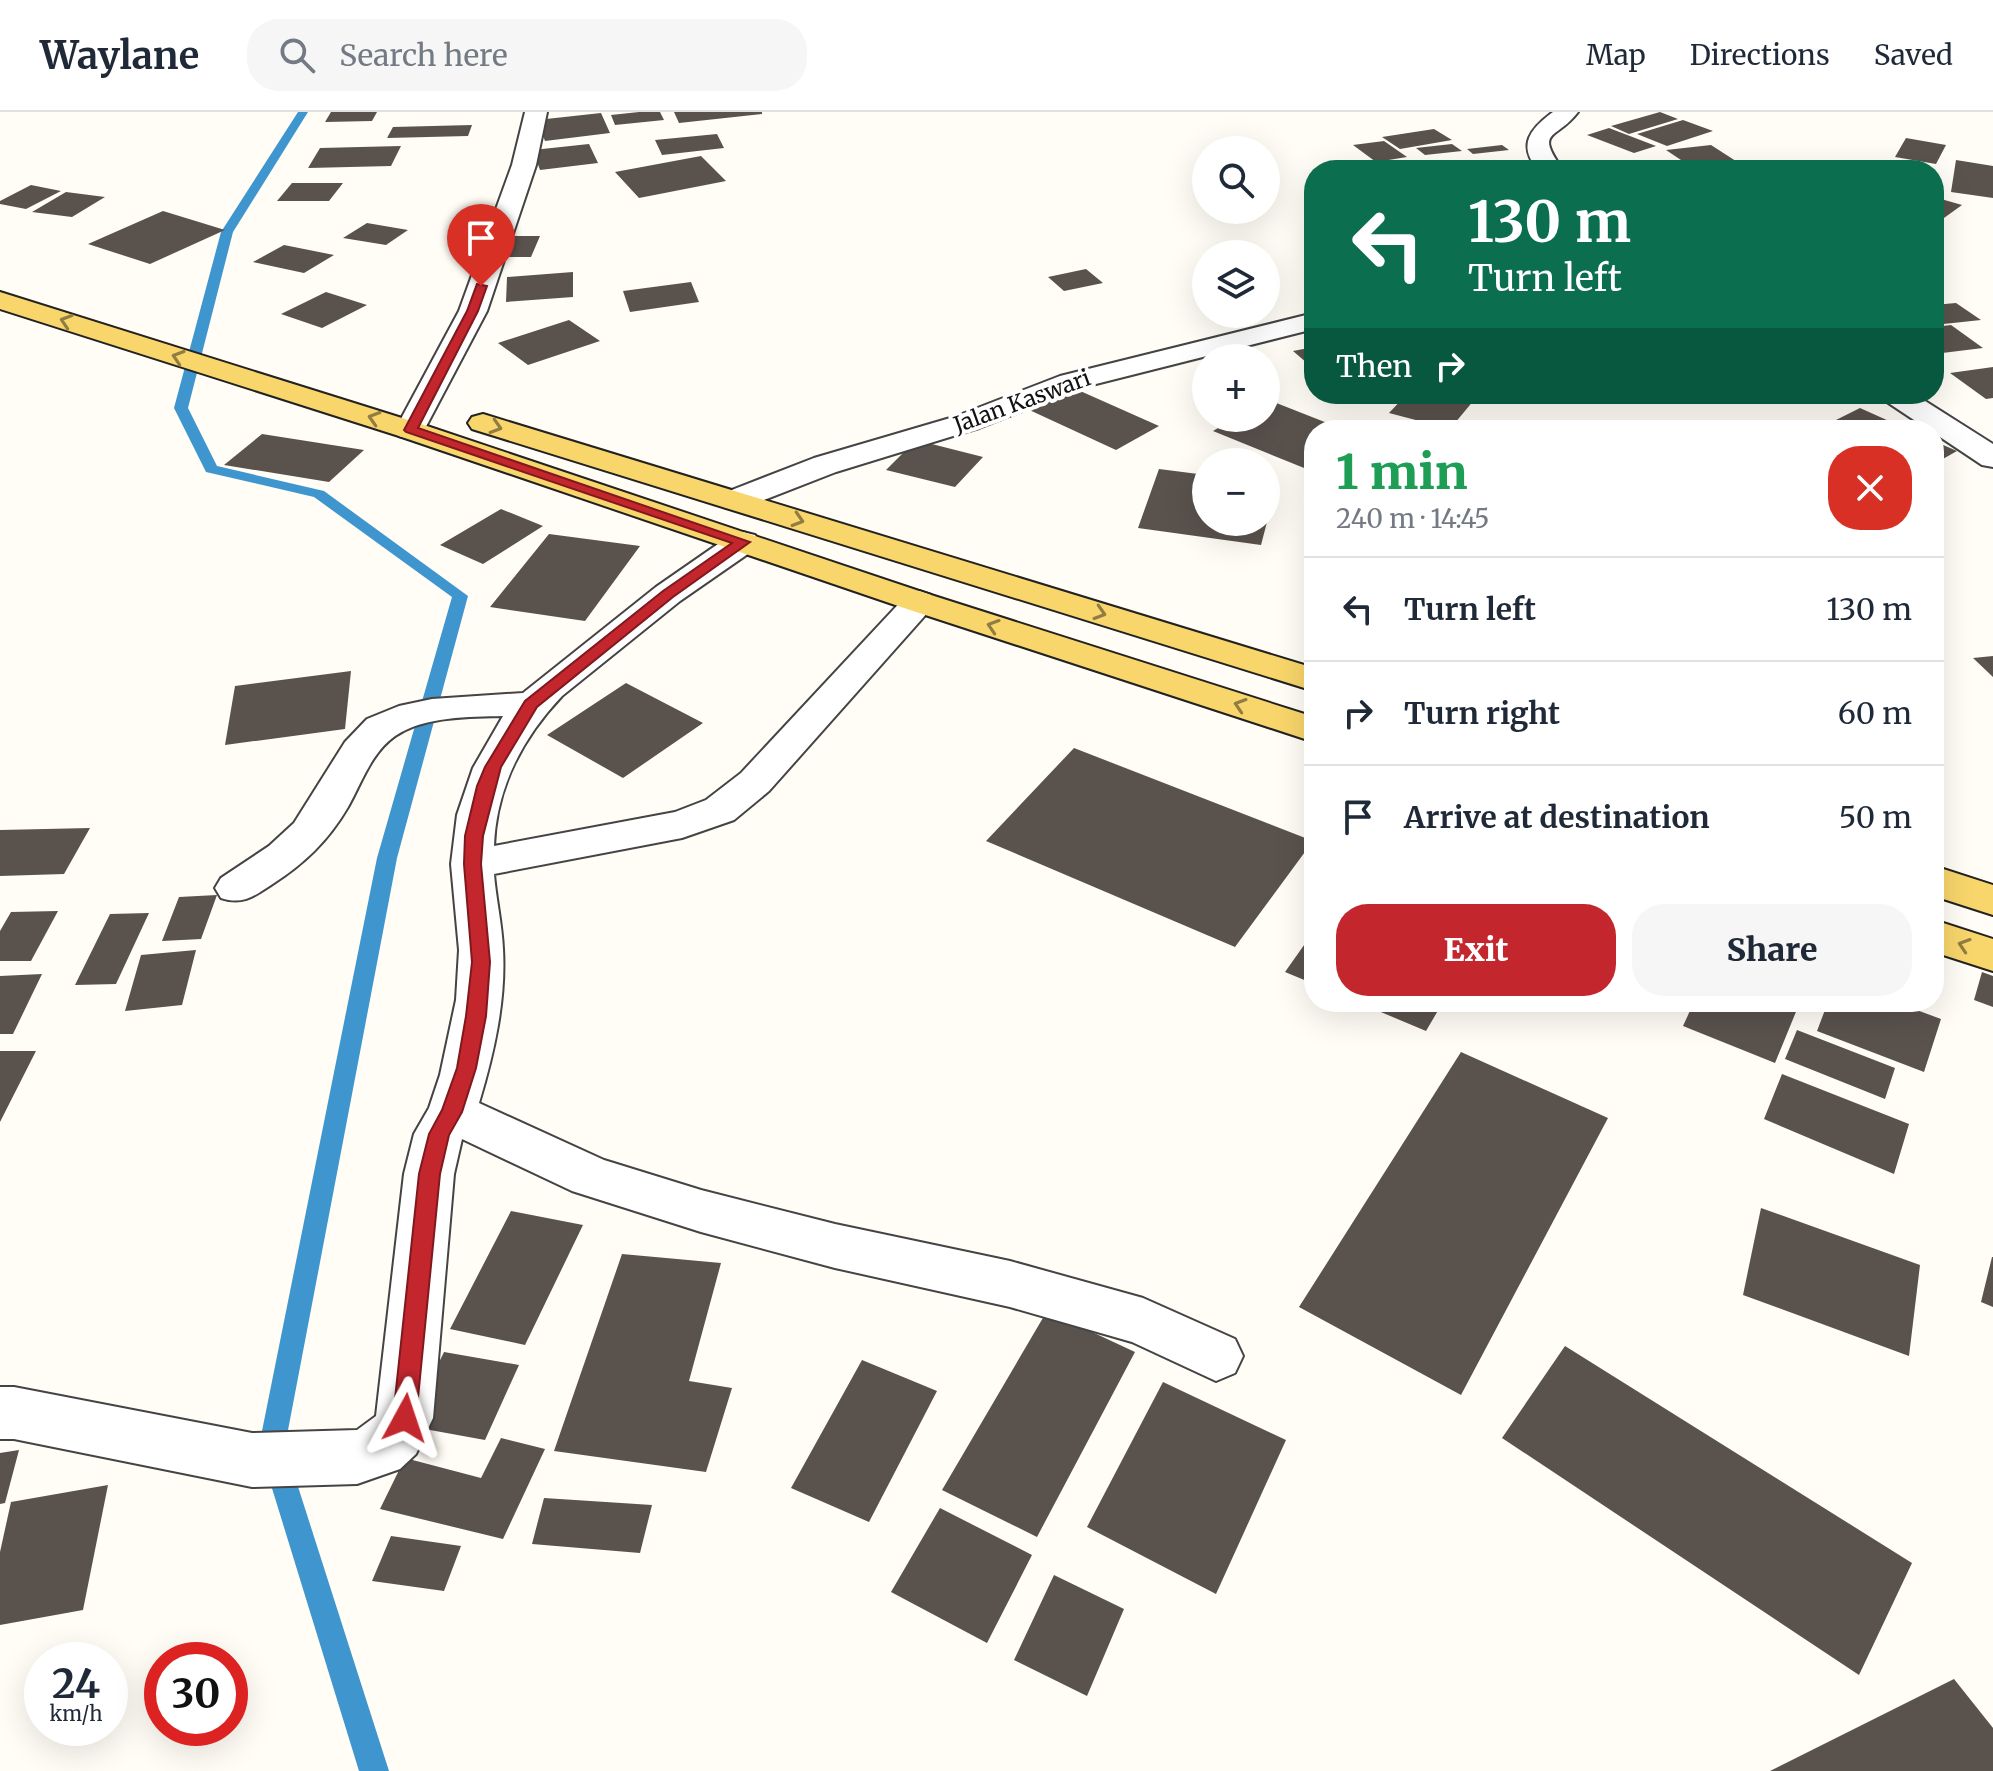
<!DOCTYPE html>
<html lang="en">
<head>
<meta charset="utf-8">
<style>
	:root { --surface:#fff; --page:#f6f6f7; --text:#1f2937; --muted:#747a83; --line:#e0e1e3; --accent:#c4262e }
	body { margin:0; font-family:Merriweather,serif; background:var(--page); color:var(--text); height:100vh; display:flex; flex-direction:column; font-size:30px; white-space:nowrap }
	* { box-sizing:border-box; margin:0 }
	p { font-size:26px; color:var(--muted) }
	.icon { flex:none; width:44px; height:44px; fill:none; stroke:currentColor; stroke-width:2; stroke-linecap:round; stroke-linejoin:round }
	.map { position:relative; flex:1; overflow:hidden }
	.details { position:absolute; left:1304px; top:308px; width:640px; height:592px; display:flex; flex-direction:column; background:var(--surface); border-radius:32px; box-shadow:0 8px 32px #0002 }
	.details>* { flex:none }
	.hud { position:absolute; left:1304px; top:48px; width:640px; height:244px; border-radius:32px; box-shadow:0 8px 32px #0002; background:#0b6e4f; color:#fff; overflow:hidden }
	.tools { position:absolute; left:1192px; top:24px; display:grid; gap:16px }
	.tools a { display:grid; place-items:center; width:88px; height:88px; border-radius:50%; background:var(--surface); box-shadow:0 8px 32px #0002; font-size:40px }
	.speed { position:absolute; left:24px; top:1530px; display:flex; gap:16px; font-size:40px; font-weight:700; text-align:center }
	.speed>* { display:grid; place-content:center; width:104px; height:104px; border-radius:50%; background:var(--surface); box-shadow:0 8px 32px #0002; line-height:1 }
	.speed small { font-size:20px; font-weight:400 }
	.speed .limit { border:12px solid #d22; background:#fff; color:#111 }
	.pin { position:absolute; display:grid; place-items:center; width:68px; height:68px; color:#fff; margin:-82px -34px; border-radius:50% 50% 50% 0; rotate:-45deg; box-shadow:0 0 8px #0007 }
	.pin .icon { rotate:45deg }
	.me { position:absolute; width:88px; margin:-44px; rotate:5deg; stroke-linejoin:round; filter:drop-shadow(0 0 6px #0008) }
	.turn { display:flex; align-items:center; gap:28px; height:168px; padding:0 32px; font-size:36px }
	.turn .icon { width:104px; height:104px; stroke-width:2.5 }
	.turn b { display:block; font-size:56px; line-height:68px }
	.then { display:flex; align-items:center; height:76px; padding:0 32px; background:#0003; gap:16px; font-size:30px }
	.round { display:grid; place-items:center; flex:none; width:84px; height:84px; border-radius:32px; background:var(--page) }
	.head { display:flex; align-items:center; justify-content:space-between; height:136px; padding:0 32px }
	h1 { font-size:48px; font-weight:800; line-height:60px; color:#1e9e55 }
	.cta { display:flex; gap:16px; margin-top:auto; padding:16px 32px }
	.cta a { flex:1; height:92px; border-radius:32px; background:var(--accent); color:#fff; font-size:32px; font-weight:800; line-height:92px; text-align:center }
	.cta a+a { background:var(--page); color:var(--text) }
	ul { padding:0; list-style:none }
	li { display:flex; align-items:center; gap:24px; height:104px; padding:0 32px; border-top:2px solid var(--line) }
	li div { flex:1 }
	li b { display:block; font-size:30px }
	li em { font-style:normal }
	header { display:flex; align-items:center; gap:48px; box-sizing:border-box; height:112px; padding:0 40px; background:var(--surface); border-bottom:2px solid var(--line) }
	header strong { font-size:38px }
	nav { display:flex; gap:44px; margin-inline-start:auto; font-size:28px }
	.search { width:560px; height:72px; background:var(--page); display:flex; align-items:center; gap:20px; box-sizing:border-box; padding:0 28px; border-radius:32px; color:var(--muted); font-size:30px }
	.map>svg:first-child { display:block }
	.lines { fill:none; stroke-linecap:round; stroke-linejoin:round }
	.stream { fill:#3f96cf; fill-rule:evenodd }
	.building { fill:#5a524d }
	.street-casing { stroke:#444; stroke-width:4 }
	.primary-casing { stroke:#222; stroke-width:4 }
	.street { fill:#fff; fill-rule:evenodd }
	.primary { fill:#f9d66b; fill-rule:evenodd }
	.oneway { stroke:#917d42 }
	.route { fill:#c4262e; stroke:#7f191e; stroke-width:2 }
	.labels { text-anchor:middle; stroke-width:8; stroke-linejoin:round; paint-order:stroke }
	.far-street-label { font-size:22px; fill:#111; stroke:#fff }
</style>
</head>
<body>
<header>
<strong>Waylane</strong>
<div class="search"><svg class="icon" aria-label="search" viewBox="0 0 24 24"><circle cx="10" cy="10" r="6"/><path d="M15 15l6 6"/></svg>Search here</div>
<nav><a>Map</a><a>Directions</a><a>Saved</a></nav>
</header>
<div class="map">
<svg width="1993" height="1659" viewBox="0 0 1993 1659">
	<rect width="100%" height="100%" fill="#fffdf5"/>
	<g class="lines">
		<path class="stream" d="M298,0H308L233,120L188,296L217,354L324,379L468,484L397,746L285,1334L389,1659H359L259,1334L377,746L452,485L314,385L206,360L174,296L221,120Z"/>
	</g>
	<path class="building" d="M331,0H377L372,9L325,10Z
		M639,0H660L664,8L615,13L611,3Z
		M674,0H762V2L679,11Z
		M1660,0L1678,7L1629,22L1611,14Z
		M601,1L610,21L545,29L537,8Z
		M1683,8L1713,19L1667,34L1637,22Z
		M472,13L468,24L387,26L393,15Z
		M1609,16L1656,34L1634,41L1587,23Z
		M1434,17L1452,28L1400,37L1382,25Z
		M717,22L724,36L662,43L655,28Z
		M1906,26L1946,33L1936,52L1895,45Z
		M1384,29L1407,45L1376,50L1353,33Z
		M589,32L598,51L540,58L533,38Z
		M1452,32L1462,39L1425,43L1416,36Z
		M1502,33L1509,38L1473,42L1467,37Z
		M1711,33L1742,53L1696,58L1666,38Z
		M401,34L391,54L308,56L320,36Z
		M701,44L726,69L639,86L615,60Z
		M1425,48L1441,58H1380V56Z
		M1956,48L1993,54V86L1951,80Z
		M1619,51L1666,56V58H1619Z
		M292,71H343L329,89H277Z
		M31,73L61,79L26,97L0,92V89Z
		M66,80L105,85L72,105L32,100Z
		M1934,85L1962,93L1937,111L1934,110Z
		M163,99L225,118L150,152L88,132Z
		M367,111L408,118L386,133L343,126Z
		M505,124H540L531,145H495Z
		M284,133L334,143L304,161L253,150Z
		M1086,157L1103,171L1064,179L1048,165Z
		M573,160V185L506,190L507,165Z
		M691,170L699,190L630,200L623,179Z
		M326,180L367,193L322,216L281,202Z
		M1956,191L1981,208L1934,213V193Z
		M569,208L600,229L528,253L498,231Z
		M1951,213L1983,236L1934,242V215Z
		M1314,235V257L1293,239Z
		M1993,255V286L1986,287L1950,261Z
		M1069,274L1159,314L1116,338L1025,296Z
		M1407,282H1452L1474,288L1450,317L1389,301Z
		M1521,282H1564L1539,292Z
		M1266,287L1345,318H1314V360L1213,319L1235,306H1266Z
		M1860,296L1909,318H1816Z
		M1545,309L1563,318H1526Z
		M262,322L364,338L329,370L224,353Z
		M916,328L983,345L955,375L886,358Z
		M1934,329L1957,339L1934,352Z
		M1159,357L1206,363V410H1266V371L1277,372L1261,433L1138,416Z
		M501,397L543,414L483,452L440,433Z
		M549,422L640,434L585,509L490,495Z
		M1993,544V565L1973,546Z
		M351,559L345,617L225,633L235,574Z
		M626,571L703,611L623,666L547,623Z
		M1074,636L1313,729L1235,835L986,729Z
		M90,716L64,762L0,764V718Z
		M217,783L201,827L162,829L179,785Z
		M58,799L31,849H0V819L11,800Z
		M149,801L116,872L75,873L110,802Z
		M1314,819V872L1285,860Z
		M196,838L182,893L125,899L141,843Z
		M1982,860L1993,864V895L1974,888Z
		M42,862L13,922H0V864Z
		M1357,890H1443L1426,919Z
		M1694,890H1800L1775,951L1683,914Z
		M1828,890H1895L1941,907L1924,960L1817,919Z
		M1797,918L1895,956L1885,987L1785,947Z
		M0,939H36L0,1010Z
		M1461,940L1608,1006L1461,1283L1299,1195Z
		M1782,962L1909,1012L1894,1062L1764,1007Z
		M1761,1096L1920,1153L1909,1244L1743,1183Z
		M511,1099L583,1113L525,1233L450,1217Z
		M622,1142L721,1151L689,1269L732,1276L706,1360L554,1339Z
		M1992,1145H1993V1195L1981,1190Z
		M1047,1199L1135,1240L1037,1425L942,1378Z
		M1565,1234L1912,1451L1859,1563L1502,1326Z
		M444,1240L519,1253L485,1328L408,1314Z
		M862,1248L937,1279L869,1410L791,1376Z
		M1163,1270L1286,1328L1216,1482L1087,1415Z
		M501,1326L545,1337L503,1427L380,1397L405,1346L481,1366Z
		M19,1338L5,1391L0,1392V1341Z
		M108,1373L83,1498L0,1513V1440L11,1390Z
		M544,1386L652,1393L640,1441L532,1432Z
		M940,1396L1032,1443L987,1531L891,1480Z
		M391,1424L461,1434L444,1479L372,1469Z
		M1054,1463L1124,1497L1087,1584L1014,1548Z
		M1954,1567L1993,1616V1659H1770Z"/>
	<g class="lines">
		<defs>
			<path id="street" d="M525,0H547L536,53L487,199L421,324L410,327L399,324L395,318L459,199L512,53Z
				M1553,0H1578C1556,29 1534,17 1563,58H1538C1517,33 1530,17 1553,0Z
				M1314,201V217L1080,276L979,316L836,360L746,395L735,398L724,395L719,388L724,381L814,346L957,304L1060,264Z
				M1879,282H1914L1993,332V355L1982,353L1934,321V318H1929L1884,288Z
				M743,420L755,423L760,430L755,437L680,489L562,584C523,625 496,676 494,734L675,700L706,688L741,661L907,483L919,479L931,483L937,490L769,679L734,708L682,726L494,762C496,787 502,812 503,837C506,889 494,941 479,991L604,1048L701,1078L835,1112L1010,1149L1143,1186L1235,1227L1243,1244L1235,1261L1216,1269L1132,1230L1010,1195L835,1156L701,1120L572,1079L462,1027L454,1062L433,1306L416,1342L400,1357L357,1372L252,1375L14,1327H0V1275H14L252,1321L357,1318L376,1304L404,1062L414,1022L429,996L440,963L456,888L459,838L451,752L457,703L473,656L503,604C469,605 425,604 395,624C371,641 362,670 348,695C328,729 304,752 271,773C253,785 242,793 221,786L215,776L221,766L269,734L294,711L345,630L367,607L399,594L432,587L523,581L656,475L731,423Z"/>
			<path id="primary" d="M0,180L421,312L931,483L1314,605V630L907,497L399,324L0,197Z
				M483,302L1314,556V579L472,317L468,311L472,305Z
				M1934,754L1993,773V803L1934,784Z
				M1934,808L1993,827V859L1934,840Z"/>
		</defs>
		<use href="#street" class="street-casing"/>
		<use href="#primary" class="primary-casing"/>
		<use href="#street" class="street"/>
		<use href="#primary" class="primary"/>
	</g>
	<defs><path id="oneway-chevron" d="M-2-3.5L2.5 0L-2 3.5" fill="none" stroke-width="1.6" stroke-linecap="round" stroke-linejoin="round" transform="scale(2)"/></defs>
	<g class="oneway">
		<use href="#oneway-chevron" transform="translate(66 209) rotate(-162)"/>
		<use href="#oneway-chevron" transform="translate(178 245) rotate(-162)"/>
		<use href="#oneway-chevron" transform="translate(374 306) rotate(-163)"/>
		<use href="#oneway-chevron" transform="translate(496 315) rotate(17)"/>
		<use href="#oneway-chevron" transform="translate(798 408) rotate(17)"/>
		<use href="#oneway-chevron" transform="translate(1100 501) rotate(17)"/>
		<use href="#oneway-chevron" transform="translate(993 514) rotate(-162)"/>
		<use href="#oneway-chevron" transform="translate(1240 593) rotate(-162)"/>
		<use href="#oneway-chevron" transform="translate(1964 833) rotate(-162)"/>
	</g>
	<path class="route" d="M477,172L487,174L478,199L418,316L750,430L673,485L537,595L501,655L483,724L481,752L490,850L486,904L476,956L462,1000L449,1023L440,1062L416,1306L413,1314L405,1317L397,1314L393,1306L419,1062L429,1022L442,998L457,956L466,904L472,850L464,752L465,724L477,674L485,655L525,589L663,479L732,431L406,320L404,318L467,199Z"/>
	<g class="labels">
		<g class="far-street-label">
			<text transform="translate(1022 289) rotate(-20)" y="8">Jalan Kaswari</text>
		</g>
	</g>
</svg>
<div class="tools">
<a><svg class="icon" aria-label="search" viewBox="0 0 24 24"><circle cx="10" cy="10" r="6"/><path d="M15 15l6 6"/></svg></a>
<a><svg class="icon" aria-label="layers" viewBox="0 0 24 24"><path d="M12 4l9 5-9 5-9-5zM3 14l9 5 9-5"/></svg></a>
<a>+</a>
<a>−</a>
</div>
<div class="speed"><div>24<small>km/h</small></div><div class="limit">30</div></div>
<div class="pin" style="left:481px;top:174px;background:#d93025"><svg class="icon" aria-label="arrive" viewBox="0 0 24 24"><path d="M6 21V4h12l-3 4 3 4H6"/></svg></div>
<svg class="me" style="left:405px;top:1306px" viewBox="-20 -20 40 40"><path d="M0-17L14 15 0 8-14 15z" fill="#c4262e" stroke="#fff" stroke-width="4"/></svg>
<div class="hud">
<div class="turn"><svg class="icon" aria-label="left" viewBox="0 0 24 24"><path d="M17 20v-9H6M10 6l-5 5 5 5"/></svg><div><b>130 m</b>Turn left</div></div>
<div class="then">Then<svg class="icon" aria-label="right" viewBox="0 0 24 24"><path d="M7 20v-9h11M14 6l5 5-5 5"/></svg></div>
</div>
<section class="details">
<div class="head"><div><h1>1 min</h1><p>240 m · 14:45</p></div><a class="round" style="background:#d93025;color:#fff"><svg class="icon" aria-label="close" viewBox="0 0 24 24"><path d="M6 6l12 12M18 6L6 18"/></svg></a></div>
<ul>
<li><svg class="icon" aria-label="left" viewBox="0 0 24 24"><path d="M17 20v-9H6M10 6l-5 5 5 5"/></svg><div><b>Turn left</b></div><em>130 m</em></li>
<li><svg class="icon" aria-label="right" viewBox="0 0 24 24"><path d="M7 20v-9h11M14 6l5 5-5 5"/></svg><div><b>Turn right</b></div><em>60 m</em></li>
<li><svg class="icon" aria-label="arrive" viewBox="0 0 24 24"><path d="M6 21V4h12l-3 4 3 4H6"/></svg><div><b>Arrive at destination</b></div><em>50 m</em></li>
</ul>
<div class="cta"><a>Exit</a><a>Share</a></div>
</section>
</div>
</body>
</html>
